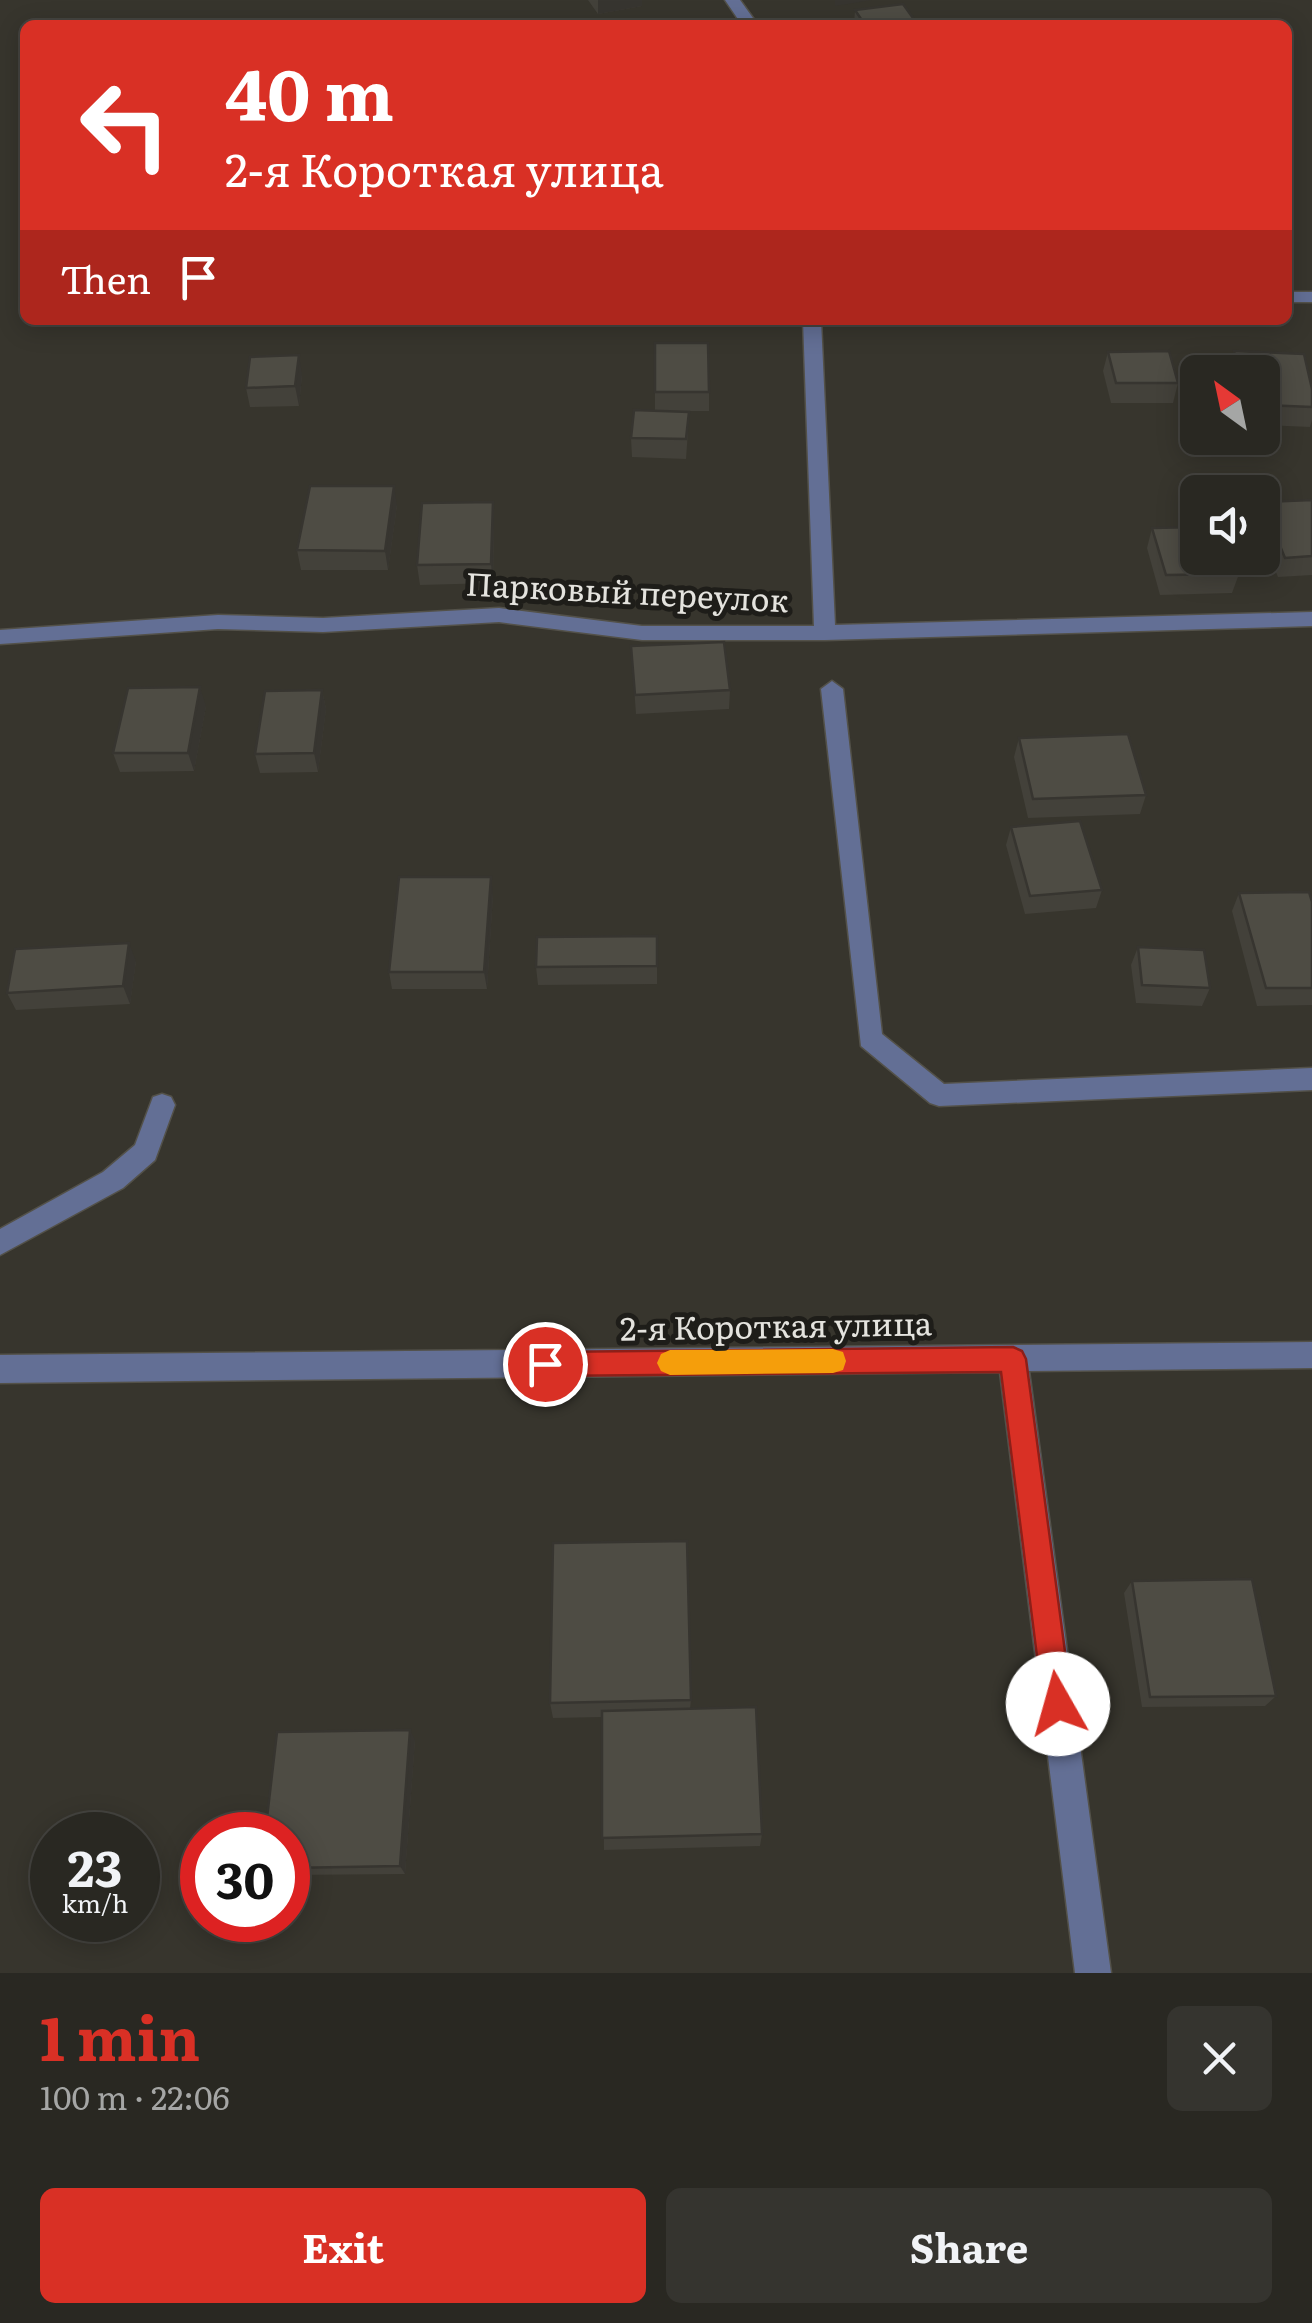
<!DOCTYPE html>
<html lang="en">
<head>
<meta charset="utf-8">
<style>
	:root { --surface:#292822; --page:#35342f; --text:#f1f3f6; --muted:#a5a6a5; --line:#454440; --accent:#d93025 }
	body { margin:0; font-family:Literata,serif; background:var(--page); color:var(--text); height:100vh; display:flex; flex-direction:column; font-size:38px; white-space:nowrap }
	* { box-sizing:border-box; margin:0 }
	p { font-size:32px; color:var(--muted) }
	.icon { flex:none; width:55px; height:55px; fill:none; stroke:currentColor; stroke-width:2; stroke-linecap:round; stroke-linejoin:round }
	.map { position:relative; height:1973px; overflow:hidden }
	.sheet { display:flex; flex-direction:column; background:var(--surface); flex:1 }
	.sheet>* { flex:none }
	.top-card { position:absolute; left:20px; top:20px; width:1272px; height:305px; border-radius:15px; box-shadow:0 5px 25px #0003,0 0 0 2px var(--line); background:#d93025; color:#fff; overflow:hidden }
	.needle { width:65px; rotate:327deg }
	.fabs { position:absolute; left:1180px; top:355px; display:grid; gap:20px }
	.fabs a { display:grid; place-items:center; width:100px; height:100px; border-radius:15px; background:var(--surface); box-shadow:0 5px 25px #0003,0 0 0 2px var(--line); font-size:50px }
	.speed { position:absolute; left:30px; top:1812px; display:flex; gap:20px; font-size:50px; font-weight:700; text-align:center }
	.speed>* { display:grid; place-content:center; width:130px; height:130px; border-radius:50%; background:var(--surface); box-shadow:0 5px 25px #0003,0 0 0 2px var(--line); line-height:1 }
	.speed small { font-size:25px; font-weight:400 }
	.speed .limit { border:15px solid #d22; background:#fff; color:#111 }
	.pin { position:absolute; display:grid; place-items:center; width:85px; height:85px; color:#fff; margin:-42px; border:5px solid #fff; border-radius:50%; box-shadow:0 2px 10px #0007 }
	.me { position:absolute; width:110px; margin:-55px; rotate:353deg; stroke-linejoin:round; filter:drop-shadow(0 0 8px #0008) }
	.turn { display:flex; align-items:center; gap:35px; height:210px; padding:0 40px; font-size:45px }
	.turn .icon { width:130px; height:130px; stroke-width:2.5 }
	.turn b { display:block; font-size:70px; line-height:85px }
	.then { display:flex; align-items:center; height:95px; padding:0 40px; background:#0003; gap:20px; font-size:38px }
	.round { display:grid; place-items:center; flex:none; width:105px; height:105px; border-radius:15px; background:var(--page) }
	.overview { display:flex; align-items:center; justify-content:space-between; height:170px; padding:0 40px }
	h1 { font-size:60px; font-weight:700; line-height:75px; color:var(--accent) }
	.primary-button { display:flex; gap:20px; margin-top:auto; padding:20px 40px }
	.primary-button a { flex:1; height:115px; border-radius:15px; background:var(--accent); color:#fff; font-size:40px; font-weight:700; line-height:115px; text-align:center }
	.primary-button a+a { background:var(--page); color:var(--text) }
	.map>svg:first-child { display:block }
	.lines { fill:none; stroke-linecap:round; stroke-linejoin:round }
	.minor-casing { stroke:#535149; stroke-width:3 }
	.minor { fill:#636f95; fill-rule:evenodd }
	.wall { fill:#43413a }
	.shaded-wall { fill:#373530 }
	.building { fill:#4e4c44; stroke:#373530; stroke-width:2.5 }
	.route { fill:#d93025; stroke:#8d1f18; stroke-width:2.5 }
	.slow { fill:#f59e0b }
	.labels { text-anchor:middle; stroke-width:10; stroke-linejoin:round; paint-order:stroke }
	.street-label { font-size:32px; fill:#e4e3de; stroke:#1e1d19 }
</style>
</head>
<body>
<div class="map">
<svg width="1312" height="1973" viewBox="0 0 1312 1973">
	<rect width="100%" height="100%" fill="#37352d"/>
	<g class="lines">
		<defs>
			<path id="minor" d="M725,0H740L758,25H742Z
				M1288,292H1312V302H1288Z
				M803,320H821L835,625L1312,612V626L825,640H642L499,622L323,632L218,629L0,644V630L218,615L323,618L499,608L642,626H814Z
				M832,681L843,689L882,1034L944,1084L1312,1068V1090L939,1106L930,1103L861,1046L821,689Z
				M162,1094L171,1097L175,1105L155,1160L123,1188L0,1255V1229L103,1172L135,1145L153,1097Z
				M1312,1342V1368L1029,1371L1111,1973H1075L1000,1372L0,1383V1355Z"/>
		</defs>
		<use href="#minor" class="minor-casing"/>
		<use href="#minor" class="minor"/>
	</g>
	<path class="wall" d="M588,0H642V6L598,14Z
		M855,10L918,25H854Z
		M655,343L709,392V411H680L688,431L686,459L632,457L631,438L655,410Z
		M1234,351L1312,389V420L1310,427L1262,425V372H1228Z
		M1108,352L1178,383L1173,403H1111L1103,371Z
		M302,375L299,406L250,407L246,388Z
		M1312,500V575L1278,577L1262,539V502Z
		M493,502L494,521L493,583L420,585L417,565Z
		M397,505L388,570H301L297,550Z
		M1152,528L1239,574L1232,593L1160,595L1147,548Z
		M631,646L730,690L729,709L636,714Z
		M322,690L326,709L318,772L260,773L255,754Z
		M206,706L194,771L120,772L113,753Z
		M1019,738L1146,795L1140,814L1028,818L1014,757Z
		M1011,827L1102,890L1096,908L1025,914L1006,845Z
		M1239,893L1312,902V1005L1257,1006L1232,911Z
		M493,895L487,989H392L389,972Z
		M657,936V984L538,985L536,967Z
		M1138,947L1210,988L1202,1006L1136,1003L1131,965Z
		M136,961L130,1004L16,1010L7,993Z
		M1132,1581L1276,1696L1265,1706L1142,1707L1124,1593Z
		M691,1700L690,1709L762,1834L760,1846L604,1850L602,1717L553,1718L550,1703Z
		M415,1740L405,1874L288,1875V1835Z"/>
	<path class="shaded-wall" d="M598,0H642V6L598,14Z
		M835,0H872L835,6Z
		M299,355L302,375L299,406L295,386Z
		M394,486L397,505L388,570L385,551Z
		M493,502L494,521L493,583L491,564Z
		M200,687L206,706L194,771L188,753Z
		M322,690L326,709L318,772L314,753Z
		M491,877L493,895L487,989L484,972Z
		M129,943L136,961L130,1004L123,986Z
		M410,1730L415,1740L405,1874L400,1866Z"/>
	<path class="building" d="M903,4L918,25H865L855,10Z
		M655,343H708L709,392H655Z
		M1169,351L1178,383H1116L1108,352Z
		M1234,351L1304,354L1312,389V407L1262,405V372H1238Z
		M299,355L295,386L246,388L250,357Z
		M634,410L689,412L686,439L631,438Z
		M310,486H394L385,551L297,550Z
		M1312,500V556L1285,558L1262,502Z
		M493,502L491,564L417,565L422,503Z
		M1198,527V558H1233L1239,574L1166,575L1152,528Z
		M724,642L730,690L635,695L631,646Z
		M200,687L188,753H113L128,688Z
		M322,690L314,753L255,754L265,691Z
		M1128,734L1146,795L1033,799L1019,738Z
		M1080,821L1102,890L1030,896L1011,827Z
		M399,877H491L484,972H389Z
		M1309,892L1312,902V988H1266L1239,893Z
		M657,936V966L536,967L537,937Z
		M129,943L123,986L7,993L15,949Z
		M1138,947L1204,950L1210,988L1142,985Z
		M687,1541L691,1700L550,1703L553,1543Z
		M1252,1579L1276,1696L1150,1697L1132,1581Z
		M756,1707L762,1834L602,1838V1711Z
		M410,1730L400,1866L288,1868V1835H265L277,1732Z"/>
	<path class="route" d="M1013,1347L1022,1351L1026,1359L1072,1704L1068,1715L1058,1719L1047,1715L1043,1704L1001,1372L545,1376L536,1373L532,1364L536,1355L545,1352Z"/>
	<path class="slow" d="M833,1349L843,1352L846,1361L843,1370L833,1373L670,1375L661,1371L657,1363L661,1354L670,1350Z"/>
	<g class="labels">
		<g class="street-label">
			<text transform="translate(627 593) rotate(3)" y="11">Парковый переулок</text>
			<text transform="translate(776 1327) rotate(-1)" y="11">2-я Короткая улица</text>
		</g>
	</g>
</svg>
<div class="fabs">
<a><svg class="needle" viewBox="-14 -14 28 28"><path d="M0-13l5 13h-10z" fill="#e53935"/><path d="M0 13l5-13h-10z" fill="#a5a6a5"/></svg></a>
<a><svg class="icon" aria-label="sound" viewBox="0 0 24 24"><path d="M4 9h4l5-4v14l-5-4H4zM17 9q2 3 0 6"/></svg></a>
</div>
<div class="speed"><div>23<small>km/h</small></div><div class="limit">30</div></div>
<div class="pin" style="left:545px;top:1364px;background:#d93025"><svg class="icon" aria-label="arrive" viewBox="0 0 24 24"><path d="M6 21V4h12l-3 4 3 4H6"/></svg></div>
<svg class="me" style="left:1058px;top:1704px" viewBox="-20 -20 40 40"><circle r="19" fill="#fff"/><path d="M0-13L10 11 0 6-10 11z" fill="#d93025"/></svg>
<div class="top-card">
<div class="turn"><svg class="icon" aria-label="left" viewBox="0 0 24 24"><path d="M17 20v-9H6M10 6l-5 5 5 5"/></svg><div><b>40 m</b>2-я Короткая улица</div></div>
<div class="then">Then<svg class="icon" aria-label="arrive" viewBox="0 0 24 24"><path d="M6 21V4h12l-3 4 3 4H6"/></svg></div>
</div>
</div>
<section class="sheet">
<div class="overview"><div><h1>1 min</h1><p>100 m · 22:06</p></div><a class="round"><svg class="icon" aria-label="close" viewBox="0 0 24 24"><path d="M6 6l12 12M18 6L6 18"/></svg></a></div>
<div class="primary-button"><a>Exit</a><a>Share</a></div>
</section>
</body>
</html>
